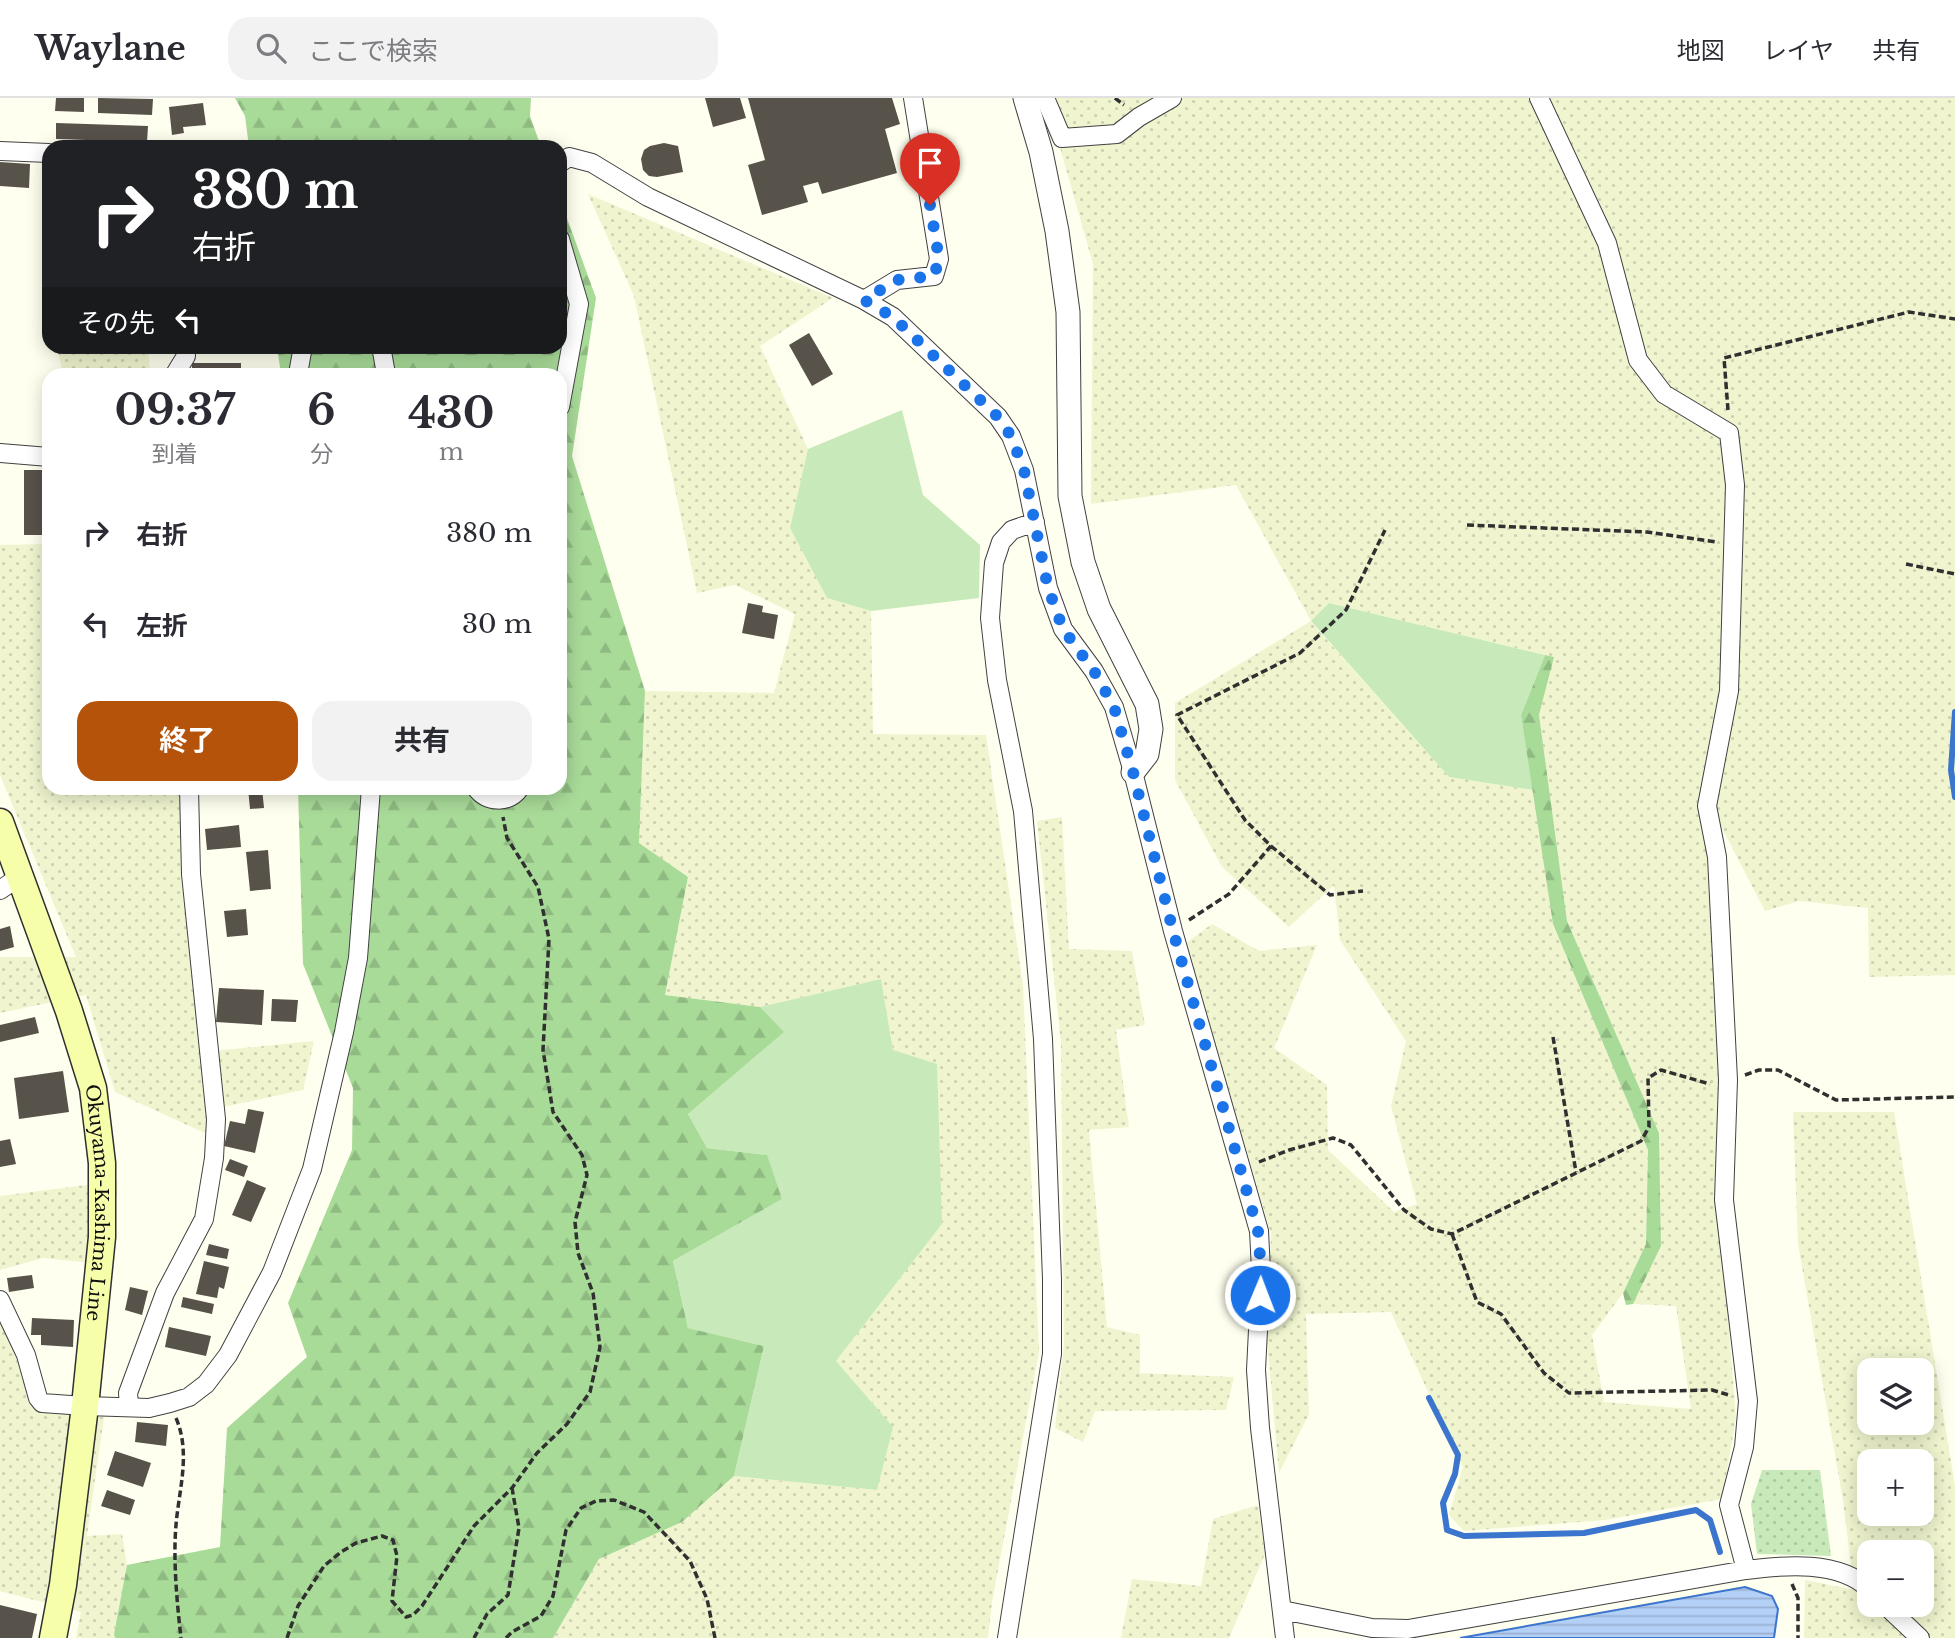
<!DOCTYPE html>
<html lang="ja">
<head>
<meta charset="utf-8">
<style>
	:root { --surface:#fff; --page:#f2f2f3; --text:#2b2b33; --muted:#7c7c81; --line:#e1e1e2; --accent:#b45309 }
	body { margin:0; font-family:"Libre Baskerville","Noto Sans JP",serif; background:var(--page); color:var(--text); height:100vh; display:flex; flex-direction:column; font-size:26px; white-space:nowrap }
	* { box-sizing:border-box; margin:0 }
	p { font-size:23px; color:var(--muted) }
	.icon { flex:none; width:38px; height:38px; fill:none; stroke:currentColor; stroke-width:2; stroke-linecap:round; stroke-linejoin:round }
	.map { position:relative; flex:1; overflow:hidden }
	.sheet { position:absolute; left:42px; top:270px; width:525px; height:427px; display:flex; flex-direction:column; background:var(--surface); border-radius:21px; box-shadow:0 4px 18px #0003 }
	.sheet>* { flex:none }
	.hud { position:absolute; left:42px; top:42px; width:525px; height:214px; border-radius:21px; box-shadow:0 4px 18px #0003; background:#202124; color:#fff; overflow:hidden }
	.fabs { position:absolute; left:1857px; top:1260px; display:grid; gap:14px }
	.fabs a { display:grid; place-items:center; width:77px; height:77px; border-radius:14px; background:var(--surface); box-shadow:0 4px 18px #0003; font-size:35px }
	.pin { position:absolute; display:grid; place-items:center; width:60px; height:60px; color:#fff; margin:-72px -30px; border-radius:50% 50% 50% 0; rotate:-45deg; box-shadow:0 0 7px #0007 }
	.pin .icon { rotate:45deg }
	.me { position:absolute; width:77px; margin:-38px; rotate:1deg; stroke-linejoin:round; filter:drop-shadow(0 0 5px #0008) }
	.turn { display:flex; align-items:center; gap:24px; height:147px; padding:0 35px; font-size:32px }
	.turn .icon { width:91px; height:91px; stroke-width:2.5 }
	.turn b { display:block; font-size:49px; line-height:60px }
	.then { display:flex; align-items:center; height:66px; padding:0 35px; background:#0003; gap:14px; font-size:26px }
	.eta { display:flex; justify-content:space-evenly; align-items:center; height:119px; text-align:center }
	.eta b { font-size:42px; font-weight:700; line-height:49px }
	.primary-button { display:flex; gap:14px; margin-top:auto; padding:14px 35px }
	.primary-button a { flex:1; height:80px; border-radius:21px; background:var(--accent); color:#fff; font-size:28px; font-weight:700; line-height:80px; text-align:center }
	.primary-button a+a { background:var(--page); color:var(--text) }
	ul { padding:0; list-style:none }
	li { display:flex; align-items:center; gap:21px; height:91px; padding:0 35px }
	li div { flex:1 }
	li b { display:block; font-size:26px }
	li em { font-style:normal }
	header { display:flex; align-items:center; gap:42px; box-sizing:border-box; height:98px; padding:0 35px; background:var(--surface); border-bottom:2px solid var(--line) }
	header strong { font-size:33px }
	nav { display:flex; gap:38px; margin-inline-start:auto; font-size:24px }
	.search { width:490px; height:63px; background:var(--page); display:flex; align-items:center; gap:18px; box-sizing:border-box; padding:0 24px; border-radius:21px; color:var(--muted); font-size:26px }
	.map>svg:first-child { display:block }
	.farmland { fill:url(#farmland-dots); fill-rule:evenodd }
	.grass { fill:#c8e9b9 }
	.forest { fill:url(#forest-firs) }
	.park { fill:url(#park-dots) }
	.water { fill:url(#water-rules); stroke:#3b75cd; stroke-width:2 }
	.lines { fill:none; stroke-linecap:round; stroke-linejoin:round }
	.stream { stroke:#3b75cd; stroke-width:6 }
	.building { fill:#57524a }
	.minor-casing { stroke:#414141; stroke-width:20 }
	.tertiary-casing { stroke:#414141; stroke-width:25 }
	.secondary-casing { stroke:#303030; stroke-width:29 }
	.path { stroke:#303030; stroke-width:3.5; stroke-dasharray:7 3.5; stroke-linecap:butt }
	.minor { stroke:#fff; stroke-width:18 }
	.tertiary { stroke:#fff; stroke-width:23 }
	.secondary { stroke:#f7feaa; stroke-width:26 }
	.route { stroke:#1a73e8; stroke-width:12; stroke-dasharray:0 21.6 }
	.labels { text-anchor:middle; stroke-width:7; stroke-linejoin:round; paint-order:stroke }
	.street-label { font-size:19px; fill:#0e0e0e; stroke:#fff }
</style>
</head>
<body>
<header>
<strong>Waylane</strong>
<div class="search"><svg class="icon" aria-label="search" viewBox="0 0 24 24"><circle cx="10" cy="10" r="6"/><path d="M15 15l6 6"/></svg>ここで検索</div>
<nav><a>地図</a><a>レイヤ</a><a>共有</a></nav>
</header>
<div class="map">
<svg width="1955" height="1540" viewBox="0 0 1955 1540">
	<defs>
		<pattern id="farmland-dots" width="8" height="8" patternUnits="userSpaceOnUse" patternTransform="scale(1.75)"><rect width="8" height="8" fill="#f0f5cf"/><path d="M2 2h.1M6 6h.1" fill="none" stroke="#cdd1b1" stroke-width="1.8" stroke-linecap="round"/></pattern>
		<pattern id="forest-firs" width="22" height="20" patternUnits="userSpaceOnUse" patternTransform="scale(1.75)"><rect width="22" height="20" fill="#a8da98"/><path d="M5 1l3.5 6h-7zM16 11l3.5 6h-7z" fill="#8fba82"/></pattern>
		<pattern id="park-dots" width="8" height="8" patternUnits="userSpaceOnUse" patternTransform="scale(1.75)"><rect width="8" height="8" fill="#c8e9b9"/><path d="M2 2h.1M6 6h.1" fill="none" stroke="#abc79e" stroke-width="1.8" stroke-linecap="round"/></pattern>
		<pattern id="water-rules" width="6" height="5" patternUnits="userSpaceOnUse" patternTransform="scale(1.75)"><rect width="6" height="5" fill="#b4d0f6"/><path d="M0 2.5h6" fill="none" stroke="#9ab1d2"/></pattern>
	</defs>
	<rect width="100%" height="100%" fill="#ffffef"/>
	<path class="farmland" d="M1046,0H1955V877L1869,879L1868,810L1799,803L1765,813L1722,730L1720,975L1723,1156L1736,1320L1722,1401L1605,1422L1464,1433L1449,1417L1463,1369L1391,1214L1306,1216L1309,1316L1279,1375L1267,1241L1271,1136L1186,845L1212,826L1259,853L1317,847L1274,950L1327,987L1328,1052L1394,1114L1417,1106L1391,1008L1406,943L1340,842L1334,787L1289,829L1222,769L1175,682V605L1311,523L1236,387L1091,406L1093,166ZM1329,505L1554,559L1539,617L1567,823L1659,1035L1661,1148L1633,1206L1676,1208L1691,1311L1604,1304L1592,1237L1623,1195L1646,1146L1648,1051L1553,826L1533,692L1449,679L1311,524Z
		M588,96L833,200L760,248L808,351L790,430L827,500L871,513L873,636L986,637L1023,887L1039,1254L992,1504L988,1540H553L599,1461L682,1424L734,1378L877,1392L892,1329L836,1263L942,1126L893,952L881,881L760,909L665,897L688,779L639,746L645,593L774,595L795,516L735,487L697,495L634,198Z
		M57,249H148L150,276H63Z
		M49,446V690H179L183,777L202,954L314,943L303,992L209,1012L207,1036L115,994L86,897L0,915V859H76L0,677V447Z
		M1062,719L1069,851L1132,853L1145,927L1116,932L1129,1029L1089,1032L1107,1229L1140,1237V1275L1234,1279L1226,1312L1095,1313L1083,1344L1055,1330L1064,1247L1061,945L1037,723Z
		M1793,1014H1894L1955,1388V1540H1927L1892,1507H1922V1454H1869V1485L1851,1468L1843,1402L1798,1146ZM1869,1272H1922V1325H1869ZM1869,1363H1922V1416H1869Z
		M118,1083L111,1167L43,1160L0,1172V1098Z
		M0,1222L38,1313L104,1319L87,1438L122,1436L127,1467L114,1536L115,1540H76L81,1514L0,1493Z
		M1258,1407L1265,1456L1229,1540H1121L1132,1481L1201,1488L1213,1421Z
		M1805,1482L1860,1493L1869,1502V1507H1873L1906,1540H1804Z"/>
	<path class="grass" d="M902,312L923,397L980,447L979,500L871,513L827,500L790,430L808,351Z
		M1329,505L1545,557L1521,617L1533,692L1449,679L1311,523Z
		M881,881L893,952L937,966L942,1126L836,1263L893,1329L877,1392L734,1378L764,1248L688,1230L673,1163L782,1101L766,1057L707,1050L688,1016L783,934L760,909Z"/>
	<path class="forest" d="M235,0H531L530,18L541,49H249L245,18Z
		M560,101L596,200L572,358L645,593L639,745L688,779L665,897L760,909L784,934L688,1016L707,1050L767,1057L782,1101L673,1163L688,1230L764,1248L734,1378L682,1424L599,1461L553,1540H115L114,1536L127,1467L220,1449L227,1330L307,1259L288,1205L352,1052L353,990L303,866L298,690H560V276H281L277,249L560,248Z
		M1545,557L1554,559L1539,617L1567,823L1659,1035L1661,1148L1633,1206L1626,1207L1623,1195L1646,1146L1648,1052L1553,826L1521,617Z"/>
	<path class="park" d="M1762,1372H1820L1831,1458L1757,1456L1751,1406Z"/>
	<path class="water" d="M1745,1489L1772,1498L1778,1511L1774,1540H1460Z"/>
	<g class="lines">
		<path class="stream" d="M1955,614L1951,672L1955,699
			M1429,1300L1458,1357L1455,1376L1443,1405L1447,1432L1464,1438L1584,1435L1696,1412L1710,1422L1720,1454"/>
	</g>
	<path class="building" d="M56,0H84V14L55,13Z
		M98,0L153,1L152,17L98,15Z
		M705,0H740L746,20L713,29Z
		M748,0H892L900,26L885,31L897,75L822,96L818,84L803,88L808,104L762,117L748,67L765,62Z
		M203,5L206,27L183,29L184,35L172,37L169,9Z
		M56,25L148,28L147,44L56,41Z
		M664,45L678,48L683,74L657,79L649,78L643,72L641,61L644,52L650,48Z
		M0,64L30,66L29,90L0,88Z
		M809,235L833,276L812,288L789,247Z
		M192,265H241V276H192Z
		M24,372H49V437H24Z
		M748,505L763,508L762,514L778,517L774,541L742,535Z
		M248,690H262L264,710L250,711Z
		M239,727L241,749L207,752L205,731Z
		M268,752L271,791L250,793L246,754Z
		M246,811L248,837L227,839L224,813Z
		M10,828L14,849L0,853V831Z
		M219,890L264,892L262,927L216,924Z
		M272,901L298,902L296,924L271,923Z
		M35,919L39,935L0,944V927Z
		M63,973L69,1014L19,1021L14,980Z
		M248,1011L264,1014L255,1055L224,1048L230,1023L245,1026Z
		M10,1041L16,1066L0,1069V1043Z
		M230,1061L248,1068L244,1079L225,1072Z
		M247,1082L266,1090L251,1124L232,1117Z
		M209,1146L229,1151L227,1161L206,1157Z
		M204,1163L229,1169L224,1191L219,1189L217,1200L196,1196Z
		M32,1177L34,1190L9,1194L7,1180Z
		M130,1189L148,1193L142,1217L125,1212Z
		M183,1199L214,1206L212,1216L181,1209Z
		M32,1220L74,1222L73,1249L41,1247V1237H31Z
		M169,1229L211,1238L206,1258L165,1249Z
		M137,1324L168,1327L166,1348L135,1344Z
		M115,1353L151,1365L143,1389L107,1377Z
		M107,1392L135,1402L130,1417L101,1408Z
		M0,1507L37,1516L32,1540H0Z"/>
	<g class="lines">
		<defs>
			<path id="minor" d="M1045,0L1062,40L1117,36L1139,19L1172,0
				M1539,0L1607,145L1638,262L1664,296L1729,335L1735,387L1729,593L1707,708L1717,759L1728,982L1724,1102L1748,1303L1744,1349L1729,1407L1746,1472
				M0,53L49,55
				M560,65L569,59L592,65L648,99L864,202L893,219L998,319L1011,338L1024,372L1048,490L1063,531L1094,573L1114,609L1133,674L1173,833L1259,1133L1261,1172L1256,1272L1260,1330L1285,1540
				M560,141L579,206L560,309
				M864,202L897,182L934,178L939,161L913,0
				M381,248L386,276
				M175,276L186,258V248
				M298,276L303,248
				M0,355L49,359
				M476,690C487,705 509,706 520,690
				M0,792L19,779
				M0,1202L26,1257L38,1300L42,1305L85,1308L149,1310L170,1305L189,1299L206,1286L228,1257L272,1174L312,1071L344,934L358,860L371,690
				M129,1308L128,1295L165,1195L204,1121L214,1060L216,1021L191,776L189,690
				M1885,1507L1920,1540
				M1282,1512L1372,1530L1408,1531L1746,1472C1784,1467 1839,1462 1869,1491
				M1007,1540L1052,1256V1181L1043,941L1023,713L997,582L990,520L994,465L1001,444L1012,432L1035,424"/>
			<path id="tertiary" d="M1025,0L1041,54L1057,133L1068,214L1070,398L1083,464L1099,511L1147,606L1151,631L1147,656L1133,674"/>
			<g id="secondary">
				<path id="s1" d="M0,724L69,913L93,990L102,1065V1139L85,1308L63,1487L53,1540"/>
			</g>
		</defs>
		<use href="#minor" class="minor-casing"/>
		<use href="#tertiary" class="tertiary-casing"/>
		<use href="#secondary" class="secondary-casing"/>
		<path class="path" d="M1115,0L1124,7
			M1728,312L1724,260L1909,214L1955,221
			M1467,427L1647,434L1716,444
			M1906,466L1955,476
			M1271,748L1330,797L1363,793
			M1189,822L1229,796L1271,748L1245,722L1177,617L1300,555L1346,512L1385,432
			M1553,939L1576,1074
			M1745,977L1759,972H1778L1836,1002L1955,999
			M1259,1064L1289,1052L1333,1040L1351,1047L1404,1112L1431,1131L1452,1136L1641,1043L1649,1029L1648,980L1661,972L1710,986
			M1452,1136L1477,1204L1501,1216L1544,1275L1569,1295L1712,1292L1729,1297
			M176,1320C191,1355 179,1391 176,1427C173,1462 177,1505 181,1540
			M1792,1486L1798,1500V1540
			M287,1540L298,1508L324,1468L341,1454L356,1445L382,1438L393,1442L397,1458L392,1503L406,1519L413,1517L422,1508L474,1428L512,1390L537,1355L567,1326L590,1294L600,1249L593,1195L578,1155L575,1124L587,1077L582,1057L553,1014L543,952L549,841L538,789L507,740L503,719
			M474,1540L487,1516L508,1497L519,1430L512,1390
			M506,1540L512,1534L541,1518L553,1498L566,1432L581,1410L596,1403L614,1402L644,1414L690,1463L707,1501L715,1540"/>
		<use href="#minor" class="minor"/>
		<use href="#tertiary" class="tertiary"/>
		<use href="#secondary" class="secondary"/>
	</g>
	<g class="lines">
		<path class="route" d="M930,107L939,161L934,178L897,182L864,202L893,219L998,319L1011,338L1024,372L1048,490L1063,531L1094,573L1114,609L1133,674L1173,833L1258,1133L1261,1172L1260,1197"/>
	</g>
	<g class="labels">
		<g class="street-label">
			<text dy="7" stroke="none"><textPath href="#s1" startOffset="397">Okuyama-Kashima Line</textPath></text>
		</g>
	</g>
</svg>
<div class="fabs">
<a><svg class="icon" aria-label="layers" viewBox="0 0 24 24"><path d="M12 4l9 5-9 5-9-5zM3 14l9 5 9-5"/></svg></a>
<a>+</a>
<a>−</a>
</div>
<div class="pin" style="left:930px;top:107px;background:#d93025"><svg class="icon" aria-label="arrive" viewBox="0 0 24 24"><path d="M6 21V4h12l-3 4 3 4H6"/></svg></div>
<svg class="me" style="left:1260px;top:1197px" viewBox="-20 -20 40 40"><circle r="17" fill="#1a73e8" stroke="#fff" stroke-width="3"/><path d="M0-11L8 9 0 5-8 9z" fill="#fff"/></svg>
<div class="hud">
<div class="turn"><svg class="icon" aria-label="right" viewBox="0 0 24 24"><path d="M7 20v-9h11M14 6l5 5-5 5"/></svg><div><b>380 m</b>右折</div></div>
<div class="then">その先<svg class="icon" aria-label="left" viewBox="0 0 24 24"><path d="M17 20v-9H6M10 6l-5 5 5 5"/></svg></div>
</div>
<section class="sheet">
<div class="eta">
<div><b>09:37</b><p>到着</p></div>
<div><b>6</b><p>分</p></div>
<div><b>430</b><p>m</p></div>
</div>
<ul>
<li><svg class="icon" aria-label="right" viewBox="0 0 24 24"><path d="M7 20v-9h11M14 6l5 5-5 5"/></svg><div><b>右折</b></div><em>380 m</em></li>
<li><svg class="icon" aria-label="left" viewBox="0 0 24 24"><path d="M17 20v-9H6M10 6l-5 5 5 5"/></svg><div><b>左折</b></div><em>30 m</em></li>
</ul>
<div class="primary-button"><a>終了</a><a>共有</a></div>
</section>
</div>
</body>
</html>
